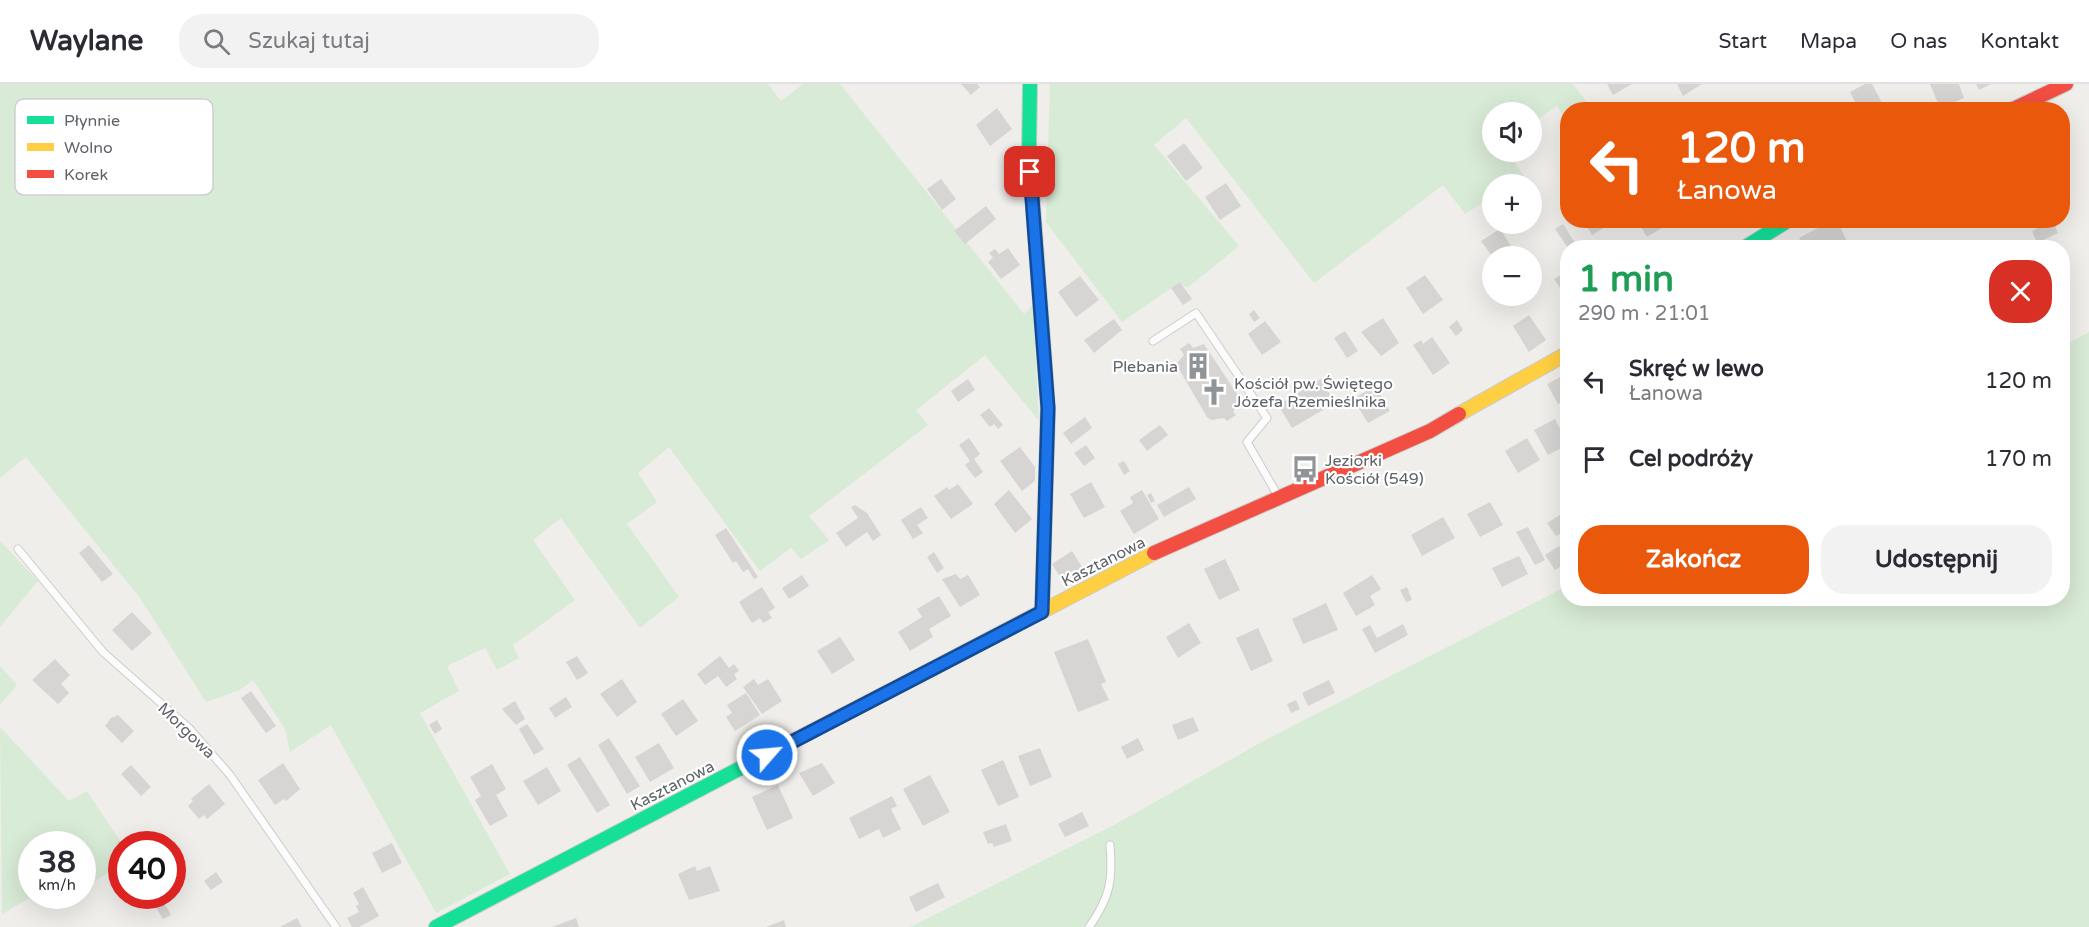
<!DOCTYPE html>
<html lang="pl">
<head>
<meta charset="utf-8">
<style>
	:root { --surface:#fff; --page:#f2f2f3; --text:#2b2b33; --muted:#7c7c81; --line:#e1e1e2; --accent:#ea580c }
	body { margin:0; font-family:"Varela Round",sans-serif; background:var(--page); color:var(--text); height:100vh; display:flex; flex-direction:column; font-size:22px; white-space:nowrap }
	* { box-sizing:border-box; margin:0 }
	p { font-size:20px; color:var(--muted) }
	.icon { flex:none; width:33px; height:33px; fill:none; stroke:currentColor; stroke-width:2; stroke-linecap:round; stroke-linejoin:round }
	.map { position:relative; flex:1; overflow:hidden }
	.sheet { position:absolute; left:1560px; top:156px; width:510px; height:366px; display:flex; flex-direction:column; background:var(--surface); border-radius:24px; box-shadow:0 6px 24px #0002 }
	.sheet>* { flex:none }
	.top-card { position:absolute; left:1560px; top:18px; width:510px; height:126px; border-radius:24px; box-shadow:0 6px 24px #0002; background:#ea580c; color:#fff; overflow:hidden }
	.tools { position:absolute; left:1482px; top:18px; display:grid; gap:12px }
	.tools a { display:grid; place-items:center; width:60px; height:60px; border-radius:50%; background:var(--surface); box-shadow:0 6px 24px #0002; font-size:30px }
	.speed { position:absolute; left:18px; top:747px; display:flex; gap:12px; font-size:30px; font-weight:700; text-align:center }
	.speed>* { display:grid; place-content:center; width:78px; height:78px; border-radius:50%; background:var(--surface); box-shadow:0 6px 24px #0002; line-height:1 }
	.speed small { font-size:15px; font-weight:400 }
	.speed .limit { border:9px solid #d22; background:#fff; color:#111 }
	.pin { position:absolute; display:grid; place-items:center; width:51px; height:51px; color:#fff; margin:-26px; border-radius:12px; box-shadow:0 3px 9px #0006 }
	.me { position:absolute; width:66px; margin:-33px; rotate:63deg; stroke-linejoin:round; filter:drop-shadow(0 0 4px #0008) }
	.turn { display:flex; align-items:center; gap:21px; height:126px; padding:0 18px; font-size:27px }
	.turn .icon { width:78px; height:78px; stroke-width:2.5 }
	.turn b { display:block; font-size:42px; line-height:51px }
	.round { display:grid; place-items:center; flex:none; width:63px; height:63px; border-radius:24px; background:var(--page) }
	.overview { display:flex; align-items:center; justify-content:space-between; height:102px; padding:0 18px }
	h1 { font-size:36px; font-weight:700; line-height:45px; color:#1e9e55 }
	.action { display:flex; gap:12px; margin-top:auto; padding:12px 18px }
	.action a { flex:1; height:69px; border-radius:24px; background:var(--accent); color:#fff; font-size:24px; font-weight:700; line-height:69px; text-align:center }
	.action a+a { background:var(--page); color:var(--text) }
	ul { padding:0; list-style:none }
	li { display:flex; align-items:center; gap:18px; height:78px; padding:0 18px }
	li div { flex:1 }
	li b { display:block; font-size:22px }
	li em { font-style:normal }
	header { display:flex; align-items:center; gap:36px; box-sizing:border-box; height:84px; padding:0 30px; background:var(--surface); border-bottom:2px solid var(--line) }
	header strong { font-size:28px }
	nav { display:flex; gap:33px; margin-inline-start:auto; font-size:21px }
	.search { width:420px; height:54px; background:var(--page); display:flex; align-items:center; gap:15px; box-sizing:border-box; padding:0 21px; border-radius:24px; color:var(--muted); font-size:22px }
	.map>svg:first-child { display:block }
	.green { fill:#d8ebd6 }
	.building { fill:#d6d5d3 }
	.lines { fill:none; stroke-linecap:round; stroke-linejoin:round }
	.lane-casing { stroke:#cbcccc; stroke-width:9 }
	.fast-casing { stroke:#cacacb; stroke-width:16 }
	.slow-casing { stroke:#cacacb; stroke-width:16 }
	.jam-casing { stroke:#cacacb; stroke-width:16 }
	.lane { stroke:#fdfcfc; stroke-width:7 }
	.fast { stroke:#16e098; stroke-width:14 }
	.slow { stroke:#ffcf43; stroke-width:14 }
	.jam { stroke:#f24e42; stroke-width:14 }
	.route-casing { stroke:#114b97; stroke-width:15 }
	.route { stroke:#1a73e8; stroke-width:10 }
	.labels { text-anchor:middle; stroke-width:4.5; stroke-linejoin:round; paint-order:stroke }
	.poi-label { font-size:16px; fill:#5f6368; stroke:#fff; text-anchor:start }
	.street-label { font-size:16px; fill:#5f6368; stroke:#fff }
	.key { fill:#fff; stroke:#cfd0d2; stroke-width:1.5 }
	.key-label { font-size:16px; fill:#5f6368 }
</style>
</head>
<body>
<header>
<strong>Waylane</strong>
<div class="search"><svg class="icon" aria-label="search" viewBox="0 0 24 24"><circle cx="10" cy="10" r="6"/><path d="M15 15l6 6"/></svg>Szukaj tutaj</div>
<nav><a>Start</a><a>Mapa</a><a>O nas</a><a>Kontakt</a></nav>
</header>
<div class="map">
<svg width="2089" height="843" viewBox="0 0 2089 843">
	<rect width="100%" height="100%" fill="#efeeea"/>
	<path class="green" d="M0,0H768L781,17L803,0H840L1024,230L1033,221L1039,337L985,271L916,326L928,341L809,432L829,456L801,475L791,464L760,487L669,363L638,389L657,418L627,440L679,513L640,544L561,434L533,456L575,516L513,561L519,574L497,586L485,564L447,582L459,607L420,629L510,790L436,829L331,641L290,668L285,645L253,596L240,606L206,618L140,514L26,373L0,394Z
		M1050,0H1573L1592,25L1568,26L1567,39L1557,22L1532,39V28H1492V68H1508L1529,100H1492V117L1490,114L1465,130L1443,101L1314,199L1186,34L1154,61L1239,162L1187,204L1180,198L1122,238L1046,138Z
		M2089,248V843H910L1114,741L1269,654L1567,502L1568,514H2062L2063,262Z
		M0,457L38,497L0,543Z
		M0,582L17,601L0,621Z
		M0,643L69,717L87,707L122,760L121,778L96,797L83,780L82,760H32L33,812L2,830Z"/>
	<path class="building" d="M961,0H977L980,3L971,11Z
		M1607,0H1632L1613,11Z
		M1677,0H1702L1683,12Z
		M1865,0H1872L1883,21L1875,26H1859L1850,8Z
		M1930,0H1959L1964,14L1940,24Z
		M1976,0H1991L1979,6Z
		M1912,18L1915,26H1896Z
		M997,24L1012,45L990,62L976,41Z
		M1184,59L1203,84L1186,97L1167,72Z
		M1568,59V72L1562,62Z
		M941,95L956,115L942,126L927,105Z
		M1226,99L1241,122L1220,136L1205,113Z
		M986,122L996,135L965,160L954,147Z
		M1583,136H1610L1612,139L1592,151Z
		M1637,136H1666L1668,140L1647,153Z
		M1833,136H1837L1850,164H1804L1799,154Z
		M2053,137L2058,149L2037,159L2032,147Z
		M1563,140L1575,159L1568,164L1555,145Z
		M1500,145L1516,170L1512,172H1492L1481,157Z
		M1008,164L1020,181L1001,195L988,178L993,174L989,169L995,165L999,170Z
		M1568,180V216L1554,195L1563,190L1560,185Z
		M1425,191L1443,216L1423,230L1406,204Z
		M1080,192L1099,216L1076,233L1058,208Z
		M1180,198L1192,215L1183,221L1171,204Z
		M1254,226L1260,234L1254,238L1249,230Z
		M2062,229L2068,241L2062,244Z
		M1529,231L1546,256L1529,268L1513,242Z
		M1383,234L1399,259L1381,272L1361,248Z
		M1114,235L1122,246L1094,269L1084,256Z
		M1457,236L1463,246L1456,252L1449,243Z
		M1265,237L1281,258L1262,271L1248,250Z
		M1345,247L1358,267L1347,274L1334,254Z
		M1432,253L1450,279L1433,291L1413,261L1421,256L1423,260Z
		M1189,259L1193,264L1204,260L1239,313L1240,317L1233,328L1236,331L1227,337L1224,334L1211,336L1207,333L1176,280L1184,271L1180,265Z
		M1568,289V323L1566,324L1562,318L1558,320L1547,300Z
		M968,295L975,306L958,318L951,307Z
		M1321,295L1335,319L1292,344L1278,321Z
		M1375,302L1390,327L1368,339L1353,315Z
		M989,324L1003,341L998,345L994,340L990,343L980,331Z
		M1085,333L1092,344L1071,360L1063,349Z
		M1555,335L1568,360L1548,371L1534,346Z
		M1160,341L1168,351L1147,367L1139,356Z
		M969,354L980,370L974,375L983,388L975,394L965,381L970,377L959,361Z
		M1527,354L1540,376L1518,389L1505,367Z
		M1086,361L1095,374L1084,382L1074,369Z
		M1020,363L1035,383V397L1022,407L1000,377Z
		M1124,377L1130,387L1124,391L1118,380Z
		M1091,398L1105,423L1084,434L1070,410Z
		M958,400L973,420L951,435L934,412L947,403L949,406Z
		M1189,403L1196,415L1164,433L1157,421Z
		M1009,406L1032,435L1015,449L994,420Z
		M1142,406L1159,435L1134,450L1120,427L1133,419L1130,413Z
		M1151,409L1155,417L1151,419L1147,411Z
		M1490,418L1503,441L1480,453L1467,430Z
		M855,421L867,429L881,451L873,457L867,448L846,463L836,449L858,434L851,423Z
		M921,423L928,434L917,441L923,449L913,455L901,436Z
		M1568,426V454L1564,448L1556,452L1547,439Z
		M1443,433L1455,454L1422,472L1411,451Z
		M1528,443L1545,476L1535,481L1516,448Z
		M726,444L758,493L754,495L748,485L743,488L736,477L733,479L715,451Z
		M89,461L113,490L102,498L79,469Z
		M1559,462L1568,478L1555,486L1545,471Z
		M1072,467L1084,486L1064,499L1052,480Z
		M934,468L944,484L937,489L927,473Z
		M1519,472L1528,490L1502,503L1492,484Z
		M1225,475L1240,506L1219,516L1204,485Z
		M956,490L960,495L968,491L980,511L960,523L942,495Z
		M802,491L809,502L789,515L782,504Z
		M1372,491L1381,505L1370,512L1375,521L1356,532L1343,509Z
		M762,503L775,524L768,528L772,534L763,539L760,534L752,539L739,518Z
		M1407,503L1412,516L1406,518L1400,506Z
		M939,512L951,532L929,545L933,553L910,567L898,548L922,533L917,525Z
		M1326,519L1338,546L1303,560L1292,535Z
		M132,528L152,549L132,567L112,546Z
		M1189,539L1201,559L1178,574L1166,553Z
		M1403,540L1408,551L1375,569L1362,545L1370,541L1377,554Z
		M1258,544L1273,577L1251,587L1236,554Z
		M840,553L855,576L832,590L817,567Z
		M1088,555L1106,598L1101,600L1109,616L1078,628L1054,568Z
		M577,572L588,589L577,596L566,578Z
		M720,572L729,584L734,580L739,587L734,590L737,595L726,603L718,592L705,601L697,590Z
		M55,575L70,591L61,600L69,609L58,620L32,596Z
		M622,595L637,618L617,633L600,610Z
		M754,595L758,601L768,595L782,617L762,630L743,603Z
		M1329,596L1335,609L1308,622L1302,609Z
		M251,607L276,642L266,649L241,614Z
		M746,609L760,631L735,647L726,633L732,629L727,621Z
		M566,613L572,623L555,634L549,624Z
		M683,615L698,637L676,652L661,630Z
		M1296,616L1300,625L1291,629L1287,620Z
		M515,617L525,635L516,641L502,625Z
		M118,631L134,647L122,659L105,642L111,634Z
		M1193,633L1199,647L1178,656L1172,641Z
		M437,636L442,645L435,650L429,641Z
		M527,640L544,665L534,671L519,645Z
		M609,654L640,702L627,710L598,661Z
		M1138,654L1144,666L1127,675L1121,663Z
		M659,659L674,684L650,698L635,673Z
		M1040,664L1052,693L1030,702L1018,672Z
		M580,673L610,721L597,729L567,681Z
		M1003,676L1019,713L998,722L981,686Z
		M283,679L300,705L286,717L284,715L275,721L258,696Z
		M822,679L835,699L813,712L799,689Z
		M492,680L506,705L496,711L508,732L490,742L475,716L481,712L470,693Z
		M131,681L151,703L141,712L121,690Z
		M547,683L561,707L538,721L523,697Z
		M930,691L950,728L923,742L903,705Z
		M209,700L225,720L207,735L204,731L199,735L188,722L193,717L191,715Z
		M778,701L793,734L767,746L752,713Z
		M892,712L897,722L891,725L901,745L883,754L879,745L859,755L849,734Z
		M1082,728L1089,742L1065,753L1058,740Z
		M1006,740L1012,757L994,763L992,759L988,760L983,748Z
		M392,759L402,779L382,789L372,769Z
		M695,782L697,787L710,782L720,807L689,816L678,790Z
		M216,788L223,798L211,806L204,797Z
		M938,799L945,813L916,828L909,813Z
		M363,803L379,832L359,843H352L347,834L359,828L356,822L359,820L353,809Z
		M163,817L171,831L163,835L155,822Z
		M297,834L302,843H280Z
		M576,834L579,843H552Z
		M784,836L786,843H766Z"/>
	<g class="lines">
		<defs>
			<path id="lane" d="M1153,257L1196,229L1267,334L1247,358L1278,412
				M18,465L103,568L189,644L230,691L336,843
				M1089,843C1110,814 1113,796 1110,761"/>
			<path id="fast" d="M1030,0L1029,69L1048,324L1042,528
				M1744,164L1789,136
				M436,843L756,676"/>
			<path id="slow" d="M1459,330L1568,269
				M930,586L1154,469"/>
			<path id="jam" d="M2011,26L2066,0
				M1154,469L1430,347L1459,330
				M756,676L930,586"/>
		</defs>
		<use href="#lane" class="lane-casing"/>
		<use href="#fast" class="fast-casing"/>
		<use href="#slow" class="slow-casing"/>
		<use href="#jam" class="jam-casing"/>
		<use href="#lane" class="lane"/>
		<use href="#fast" class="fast"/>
		<use href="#slow" class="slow"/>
		<use href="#jam" class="jam"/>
	</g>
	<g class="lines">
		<defs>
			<path id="route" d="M767,671L1042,528L1048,324L1030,88"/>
		</defs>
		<use href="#route" class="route-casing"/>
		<use href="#route" class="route"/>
	</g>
	<defs>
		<symbol id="building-bare" viewBox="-9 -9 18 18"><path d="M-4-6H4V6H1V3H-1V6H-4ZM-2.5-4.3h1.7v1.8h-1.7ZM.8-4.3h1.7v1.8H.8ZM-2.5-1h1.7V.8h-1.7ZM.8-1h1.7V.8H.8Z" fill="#919496" stroke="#fff" stroke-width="2.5" paint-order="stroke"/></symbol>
		<symbol id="church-bare" viewBox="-9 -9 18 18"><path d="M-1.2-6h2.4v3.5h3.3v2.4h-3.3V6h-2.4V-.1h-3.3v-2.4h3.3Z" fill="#919496" stroke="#fff" stroke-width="2.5" paint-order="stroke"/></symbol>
		<symbol id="bus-bare" viewBox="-9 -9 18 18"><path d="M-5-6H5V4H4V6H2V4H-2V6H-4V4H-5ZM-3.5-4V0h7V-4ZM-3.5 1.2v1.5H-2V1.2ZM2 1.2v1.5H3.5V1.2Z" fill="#919496" stroke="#fff" stroke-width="2.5" paint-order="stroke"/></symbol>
	</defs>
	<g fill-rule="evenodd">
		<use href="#building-bare" x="1179" y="263" width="38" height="38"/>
		<use href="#church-bare" x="1195" y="289" width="38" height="38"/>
		<use href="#bus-bare" x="1286" y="366" width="38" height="38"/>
	</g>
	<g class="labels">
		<g class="poi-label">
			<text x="1178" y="288" text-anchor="end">Plebania</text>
			<text x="1234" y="305">Kościół pw. Świętego<tspan x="1234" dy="18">Józefa Rzemieślnika</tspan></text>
			<text x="1325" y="382">Jeziorki<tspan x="1325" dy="18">Kościół (549)</tspan></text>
		</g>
		<g class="street-label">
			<text transform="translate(1103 477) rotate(-27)" y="6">Kasztanowa</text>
			<text transform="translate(187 646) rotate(44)" y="6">Morgowa</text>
			<text transform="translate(672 701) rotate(-27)" y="6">Kasztanowa</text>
		</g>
	</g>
	<rect x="15" y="15" width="198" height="96" rx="9" class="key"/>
	<rect x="27" y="32" width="27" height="8" fill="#16e098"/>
	<rect x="27" y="59" width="27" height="8" fill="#ffcf43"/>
	<rect x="27" y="86" width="27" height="8" fill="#f24e42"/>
	<g class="key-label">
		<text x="64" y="42">Płynnie</text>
		<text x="64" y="69">Wolno</text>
		<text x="64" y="96">Korek</text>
	</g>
</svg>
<div class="tools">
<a><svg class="icon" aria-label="sound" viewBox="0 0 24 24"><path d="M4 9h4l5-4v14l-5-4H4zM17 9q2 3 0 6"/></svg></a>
<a>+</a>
<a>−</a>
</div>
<div class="speed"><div>38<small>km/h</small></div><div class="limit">40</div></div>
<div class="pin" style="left:1030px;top:88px;background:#d93025"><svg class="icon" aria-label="arrive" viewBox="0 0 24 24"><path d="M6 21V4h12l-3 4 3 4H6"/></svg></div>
<svg class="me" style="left:767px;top:671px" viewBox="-20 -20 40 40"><circle r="17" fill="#1a73e8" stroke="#fff" stroke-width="3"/><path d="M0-11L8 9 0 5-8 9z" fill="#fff"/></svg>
<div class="top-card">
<div class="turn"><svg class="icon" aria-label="left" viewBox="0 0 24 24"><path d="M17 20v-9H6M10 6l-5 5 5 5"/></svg><div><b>120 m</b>Łanowa</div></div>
</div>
<section class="sheet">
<div class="overview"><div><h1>1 min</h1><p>290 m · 21:01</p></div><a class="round" style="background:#d93025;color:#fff"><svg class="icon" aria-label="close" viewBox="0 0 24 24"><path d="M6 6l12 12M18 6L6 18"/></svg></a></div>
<ul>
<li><svg class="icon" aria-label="left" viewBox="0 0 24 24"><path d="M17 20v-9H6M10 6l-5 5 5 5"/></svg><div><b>Skręć w lewo</b><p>Łanowa</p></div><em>120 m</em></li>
<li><svg class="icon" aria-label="arrive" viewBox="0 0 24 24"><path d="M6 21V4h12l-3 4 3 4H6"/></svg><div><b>Cel podróży</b></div><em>170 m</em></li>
</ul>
<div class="action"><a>Zakończ</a><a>Udostępnij</a></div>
</section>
</div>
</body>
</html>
